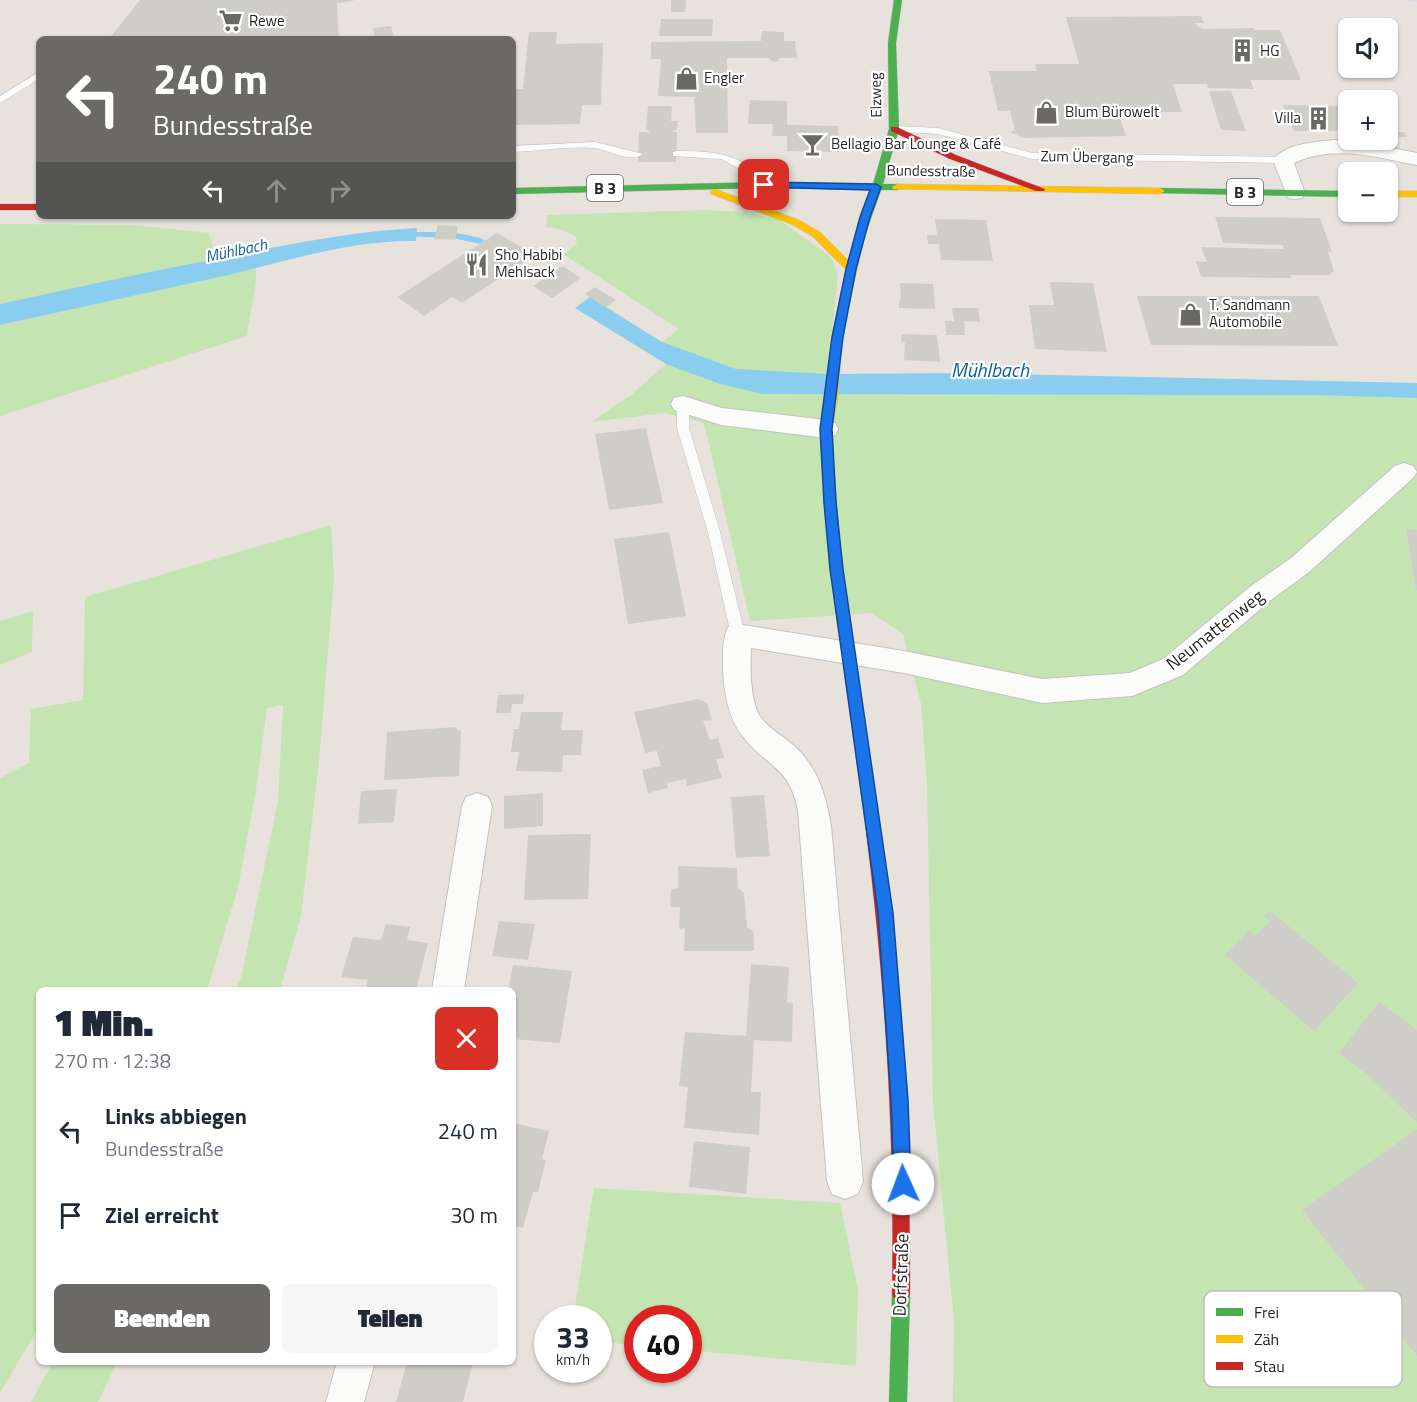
<!DOCTYPE html>
<html lang="de">
<head>
<meta charset="utf-8">
<style>
	:root { --surface:#fff; --page:#f6f6f7; --text:#1f2937; --muted:#747a83; --accent:#6a6966 }
	body { margin:0; font-family:"Titillium Web",sans-serif; background:var(--page); color:var(--text); height:100vh; display:flex; flex-direction:column; font-size:22px; white-space:nowrap }
	* { box-sizing:border-box; margin:0 }
	p { font-size:20px; color:var(--muted) }
	.icon { flex:none; width:33px; height:33px; fill:none; stroke:currentColor; stroke-width:2; stroke-linecap:round; stroke-linejoin:round }
	.map { position:relative; flex:1; overflow:hidden }
	.side { position:absolute; left:36px; top:987px; width:480px; height:378px; display:flex; flex-direction:column; background:var(--surface); border-radius:9px; box-shadow:0 2px 4px #0004 }
	.side>* { flex:none }
	.guide { position:absolute; left:36px; top:36px; width:480px; height:183px; border-radius:9px; box-shadow:0 2px 4px #0004; background:#6a6966; color:#fff; overflow:hidden }
	.tools { position:absolute; left:1338px; top:18px; display:grid; gap:12px }
	.tools a { display:grid; place-items:center; width:60px; height:60px; border-radius:9px; background:var(--surface); box-shadow:0 2px 4px #0004; font-size:30px }
	.speed { position:absolute; left:534px; top:1305px; display:flex; gap:12px; font-size:30px; font-weight:700; text-align:center }
	.speed>* { display:grid; place-content:center; width:78px; height:78px; border-radius:50%; background:var(--surface); box-shadow:0 2px 4px #0004; line-height:1 }
	.speed small { font-size:15px; font-weight:400 }
	.speed .limit { border:9px solid #d22; background:#fff; color:#111 }
	.pin { position:absolute; display:grid; place-items:center; width:51px; height:51px; color:#fff; margin:-26px; border-radius:12px; box-shadow:0 3px 9px #0006 }
	.me { position:absolute; width:66px; margin:-33px; rotate:358deg; stroke-linejoin:round; filter:drop-shadow(0 0 4px #0008) }
	.turn { display:flex; align-items:center; gap:21px; height:126px; padding:0 18px; font-size:27px }
	.turn .icon { width:78px; height:78px; stroke-width:2.5 }
	.turn b { display:block; font-size:42px; line-height:51px }
	.lanes { display:flex; align-items:center; height:57px; padding:0 18px; background:#0003; justify-content:center; gap:30px; direction:ltr }
	.lanes .off { opacity:.35 }
	.round { display:grid; place-items:center; flex:none; width:63px; height:63px; border-radius:9px; background:var(--page) }
	.headline { display:flex; align-items:center; justify-content:space-between; height:102px; padding:0 18px }
	h1 { font-size:36px; font-weight:800; line-height:45px }
	.button { display:flex; gap:12px; margin-top:auto; padding:12px 18px }
	.button a { flex:1; height:69px; border-radius:9px; background:var(--accent); color:#fff; font-size:24px; font-weight:800; line-height:69px; text-align:center }
	.button a+a { background:var(--page); color:var(--text) }
	ul { padding:0; list-style:none }
	li { display:flex; align-items:center; gap:18px; height:84px; padding:0 18px }
	li div { flex:1 }
	li b { display:block; font-size:22px }
	li em { font-style:normal }
	.map>svg:first-child { display:block }
	.green { fill:#c4e5b2 }
	.water { fill:#8bcdee }
	.lines { fill:none; stroke-linecap:round; stroke-linejoin:round }
	.stream { fill:#8bcdee; fill-rule:evenodd }
	.building { fill:#cfcdc8 }
	.lane-casing { stroke:#c4c2c2; stroke-width:1 }
	.street-casing { stroke:#c4c2c2; stroke-width:2 }
	.fast-casing { stroke:#c4c2c2; stroke-width:1 }
	.slow-casing { stroke:#c4c2c2; stroke-width:1 }
	.jam-casing { stroke:#c4c2c2; stroke-width:1 }
	.lane { fill:#fbfbfa; fill-rule:evenodd }
	.street { fill:#fbfbfa; fill-rule:evenodd }
	.fast { fill:#4caf50; fill-rule:evenodd }
	.slow { fill:#ffc107; fill-rule:evenodd }
	.jam { fill:#c62828; fill-rule:evenodd }
	.rail { stroke:#dcdbde; stroke-width:3 }
	.route { fill:#1a73e8; stroke:#114b97; stroke-width:1.5 }
	.labels { text-anchor:middle; stroke-width:4.5; stroke-linejoin:round; paint-order:stroke }
	.far-poi-label { font-size:15px; fill:#272727; stroke:#fff; text-anchor:start }
	.far-street-label { font-size:15px; fill:#272727; stroke:#fff }
	.shield { fill:#fff; stroke:#686868; stroke-width:1.5 }
	.shield-label { font-size:16px; font-weight:bold; fill:#272727 }
	.far-water-label { font-size:16px; font-style:italic; fill:#065e9d; stroke:#fff }
	.street-label { font-size:18px; fill:#272727; stroke:#fff }
	.water-label { font-size:20px; font-style:italic; fill:#065e9d; stroke:#fff }
	.key { fill:#fff; stroke:#bebebe; stroke-width:1.5 }
	.key-label { font-size:16px; fill:#272727 }
</style>
</head>
<body>
<div class="map">
<svg width="1417" height="1402" viewBox="0 0 1417 1402">
	<rect width="100%" height="100%" fill="#e7e3dc"/>
	<path class="green" d="M707,210L742,212L778,219L831,257L838,274L828,374L1417,398V1402H953L954,1321L933,1103L927,783L921,704L903,634L872,613L750,621L704,423L665,413L591,422L632,394L666,364L649,352L679,329L563,254L577,243L575,236L560,229L546,227L547,215Z
		M0,224L134,225L209,233L216,258L0,304Z
		M256,267C258,285 249,316 247,336L0,416V325Z
		M331,525L334,577L319,762L301,916L280,990H235L241,978L278,801L283,705L267,708L256,790L238,888L207,990H39V1327L0,1393V778L29,763L31,709L83,700L85,597Z
		M33,611L32,652L0,665V621Z
		M594,1188L840,1203L858,1290L856,1366L689,1350L688,1318H638L637,1345L599,1342L598,1318H573Z
		M53,1362H117L98,1402H31Z"/>
	<path class="water" d="M417,228L416,241C351,240 291,260 228,275C152,292 76,308 0,325V304C83,286 166,268 250,252C306,241 361,231 417,228Z
		M590,297L662,342L736,369L828,374L965,373L1417,383V398L1313,395L763,394L720,384L666,364L575,308Z"/>
	<g class="lines">
		<path class="stream" d="M400,232H452L481,238L485,241L481,244L452,238L403,236L399,234Z"/>
	</g>
	<path class="building" d="M140,0H353V1L337,3L339,39H109Z
		M671,0H686L685,12H671Z
		M1201,16L1204,23H1194L1202,29L1254,28L1255,30H1280L1301,80H1250L1254,89L1208,88L1207,84H1173L1182,112H1118L1126,136L1023,138L1010,132L1015,130L1010,111H998L989,71H1037L1035,64H1079L1066,17Z
		M661,19H713L712,36H659Z
		M391,26L394,39H375L373,28Z
		M762,31L784,32V41H795L797,58H779L778,61L774,62L768,58H727L728,133H696L694,97L658,96L661,59H651V42L761,41Z
		M529,32H557L556,44L603,43L601,105H582L580,124L513,125V89H523Z
		M1209,91H1231L1246,131L1221,130Z
		M750,100L787,101V125L838,126L839,152L787,151V136H772L773,124H748Z
		M1283,105L1348,106V131H1294Z
		M648,106H672L671,121H678L677,129L671,132H677L676,162H638L639,132H650L646,128Z
		M1388,109L1398,132H1404L1407,137H1388Z
		M1215,217L1320,218L1332,252H1328L1334,271L1329,275H1290L1292,278L1201,277L1196,261L1207,262L1201,247L1284,249L1283,245L1223,243Z
		M935,219L986,220L993,261L941,260L939,244H928L927,235H937Z
		M438,225L458,226L455,240L434,239Z
		M497,233L535,255L462,303L452,297L424,316L397,297Z
		M562,266L581,278L552,298L533,286Z
		M1050,282L1093,283L1107,352L1035,349L1029,305H1054Z
		M900,283L933,284L935,309L899,308V301L901,300Z
		M595,287L616,300L606,307L585,294Z
		M1137,296H1319L1338,346L1151,345Z
		M952,308H978L980,322L964,321L965,335H946L945,321H954Z
		M901,334L937,335L940,362L904,360L905,343L901,341Z
		M646,428L663,503L609,510L595,434Z
		M1406,529L1417,530V590H1416Z
		M669,532L686,616L628,624L614,539Z
		M524,694L523,704H512L511,713H496L498,695Z
		M698,699L707,703L712,720L703,721L710,740L718,738L724,758L716,759L722,778L687,786L686,779L667,783L668,788L648,793L642,770L661,766L657,751L645,753L634,712Z
		M521,712H563L561,730H583L581,755H563L562,772L516,771L519,752H511L514,729H519Z
		M455,727L461,732L459,776L384,780L387,732Z
		M397,789L394,822L358,824L361,791Z
		M543,793V826L504,829V796Z
		M764,795L770,856L736,858L731,797Z
		M591,834L588,899L524,900L528,835Z
		M678,866L737,868L738,888L744,893L747,928L751,929L754,934V951H684L685,928L679,929L680,907H670L671,889L678,888Z
		M1270,911L1358,983L1314,1031L1225,955L1249,930L1255,936L1270,921L1264,917Z
		M499,921L535,924L528,960L492,956Z
		M386,924L410,927L407,940L428,943L416,990H365L368,980L341,977L353,937L381,940Z
		M751,964L789,967L787,1002L793,1003L792,1042L754,1040L751,1092H761L759,1135L684,1128L688,1087L679,1086L685,1032L746,1036Z
		M513,965L572,971L560,1043L513,1039V990H508Z
		M1379,1002L1417,1030V1123L1369,1076L1339,1053Z
		M513,1123L549,1131L542,1159L546,1160L538,1192H533L523,1228L513,1226Z
		M1417,1129V1356L1302,1210Z
		M694,1141L750,1147L746,1194L689,1187Z
		M407,1362H473L463,1402H396Z"/>
	<g class="lines">
		<defs>
			<path id="lane" d="M39,72V79L0,103V96Z
				M896,126L938,128L1032,153L1283,157L1288,160L1283,163L1032,159L938,134L893,131L891,129Z
				M595,142L643,154C629,164 608,149 593,148C567,146 539,151 513,152V146Z
				M676,151C715,151 742,153 769,185L767,187H761L738,168L721,159L673,156V152Z
				M683,400L689,404V428L720,532L745,635L743,639H733L731,635L708,532L677,428V404Z"/>
			<path id="street" d="M1333,140L1366,143L1417,153V165C1376,157 1334,144 1294,163L1305,193L1302,198L1295,199L1288,198L1273,160C1284,144 1315,142 1333,140Z
				M683,396L722,408L826,420L835,423L838,429L835,435L826,438L721,425L674,410L671,404L674,398Z
				M1404,463L1413,466L1417,472L1413,478L1309,572L1271,600L1183,675L1132,696L1042,703L904,673L751,648C750,668 750,694 758,713C765,726 781,735 792,744C817,765 826,795 831,826L863,1181L858,1194L845,1199L832,1194L827,1181L798,810C789,766 768,768 744,738C728,719 724,692 723,668C723,654 722,640 728,627L738,624L904,651L1042,679L1130,673L1163,659L1251,586L1291,558L1395,466Z
				M477,793L488,797L492,806L464,990H432L462,806L466,797Z
				M337,1362H375L364,1402H326Z"/>
			<path id="fast" d="M894,0H902L896,43L899,129L883,184H897L902,187L897,190H881L863,241H855L854,239L871,190L764,188L513,194V188L764,182L873,184L889,129L888,43Z
				M1160,188L1348,191V197L1156,193L1155,191Z
				M828,462L834,466L842,569L879,823L877,827L872,829L867,827L865,823L830,569L822,466Z
				M901,1285L907,1288L910,1294L907,1402H889L892,1294L895,1288Z"/>
			<path id="slow" d="M897,184L1160,188L1165,191L1160,194L893,189L892,187Z
				M715,189L799,220L820,232L849,261L855,237H863L864,239L842,337L838,396L832,429L834,466L832,469H824L822,466L820,429L826,396L832,337L847,271L812,236L791,224L711,194L710,192Z
				M1388,191H1417V197H1388Z"/>
			<path id="jam" d="M891,127H897L956,155L1045,189L1044,191H1036L950,159L891,131Z
				M0,204H39V210H0Z
				M872,817L877,819L879,823C900,980 911,1136 910,1294L907,1300L901,1303L895,1300L892,1294C895,1136 885,980 865,823L867,819Z"/>
		</defs>
		<use href="#lane" class="lane-casing"/>
		<use href="#street" class="street-casing"/>
		<use href="#fast" class="fast-casing"/>
		<use href="#slow" class="slow-casing"/>
		<use href="#jam" class="jam-casing"/>
		<use href="#lane" class="lane"/>
		<use href="#street" class="street"/>
		<use href="#fast" class="fast"/>
		<use href="#slow" class="slow"/>
		<use href="#jam" class="jam"/>
		<path class="rail" d="M1408,0L1417,1"/>
	</g>
	<path class="route" d="M764,182L876,184L881,187L870,217L856,269L843,337L832,429L836,503L843,569L893,913L908,1100L911,1184L909,1190L903,1193L897,1190L894,1184L891,1100L878,913L830,569L824,503L820,429L832,337L846,269L860,217L870,190L760,187L759,185Z"/>
	<defs>
		<symbol id="supermarket-bare" viewBox="-9 -9 18 18"><path d="M-6-5.5h2.5l.6 2H6L4.5 2H-2.5L-4.4-4H-6ZM-1.5 3.2a1.3 1.3 0 1 0 .1 0ZM3 3.2a1.3 1.3 0 1 0 .1 0Z" fill="#6a6966" stroke="#fff" stroke-width="2.5" paint-order="stroke"/></symbol>
		<symbol id="building-bare" viewBox="-9 -9 18 18"><path d="M-4-6H4V6H1V3H-1V6H-4ZM-2.5-4.3h1.7v1.8h-1.7ZM.8-4.3h1.7v1.8H.8ZM-2.5-1h1.7V.8h-1.7ZM.8-1h1.7V.8H.8Z" fill="#6a6966" stroke="#fff" stroke-width="2.5" paint-order="stroke"/></symbol>
		<symbol id="shop-bare" viewBox="-9 -9 18 18"><path d="M-5-2.5h2.3a2.7 3.5 0 0 1 5.4 0H5L5.5 6h-11ZM-1.5-2.5h3a1.5 2.3 0 0 0-3 0Z" fill="#6a6966" stroke="#fff" stroke-width="2.5" paint-order="stroke"/></symbol>
		<symbol id="bar-bare" viewBox="-9 -9 18 18"><path d="M-6-5H6L.8 .8V4.5H3.5V6h-7V4.5H-.8V.8Z" fill="#6a6966" stroke="#fff" stroke-width="2.5" paint-order="stroke"/></symbol>
		<symbol id="restaurant-bare" viewBox="-9 -9 18 18"><path d="M-5-6h1v4h1v-4h1v4h1v-4h1v5L-1.5 .5V6h-2V.5L-5-1ZM5-6V6H3V1.5H1.5Q1.5-4 5-6Z" fill="#6a6966" stroke="#fff" stroke-width="2.5" paint-order="stroke"/></symbol>
	</defs>
	<g fill-rule="evenodd">
		<use href="#supermarket-bare" x="214" y="4" width="33" height="33"/>
		<use href="#building-bare" x="1226" y="34" width="33" height="33"/>
		<use href="#shop-bare" x="670" y="62" width="33" height="33"/>
		<use href="#shop-bare" x="1030" y="96" width="33" height="33"/>
		<use href="#building-bare" x="1302" y="102" width="33" height="33"/>
		<use href="#bar-bare" x="796" y="128" width="33" height="33"/>
		<use href="#restaurant-bare" x="460" y="248" width="33" height="33"/>
		<use href="#shop-bare" x="1174" y="298" width="33" height="33"/>
	</g>
	<g class="labels">
		<g class="far-poi-label">
			<text x="249" y="26">Rewe</text>
			<text x="1260" y="56">HG</text>
			<text x="704" y="83">Engler</text>
			<text x="1065" y="117">Blum Bürowelt</text>
			<text x="1301" y="123" text-anchor="end">Villa</text>
			<text x="831" y="149">Bellagio Bar Lounge &amp; Café</text>
			<text x="495" y="260">Sho Habibi<tspan x="495" dy="17">Mehlsack</tspan></text>
			<text x="1209" y="310">T. Sandmann<tspan x="1209" dy="17">Automobile</tspan></text>
		</g>
		<g class="far-street-label">
			<text transform="translate(876 95) rotate(-91)" y="5">Elzweg</text>
			<text transform="translate(1087 157) rotate(1)" y="5">Zum Übergang</text>
			<text transform="translate(931 171) rotate(1)" y="5">Bundesstraße</text>
		</g>
		<g class="shield">
			<rect x="587" y="175" width="36" height="26" rx="4.5"/>
			<rect x="1227" y="179" width="36" height="26" rx="4.5"/>
		</g>
		<g class="shield-label">
			<text x="605" y="194">B 3</text>
			<text x="1245" y="198">B 3</text>
		</g>
		<g class="far-water-label">
			<text transform="translate(236 250) rotate(-12)" y="6">Mühlbach</text>
		</g>
		<g class="street-label">
			<text transform="translate(1215 630) rotate(-38)" y="6">Neumattenweg</text>
			<text transform="translate(901 1275) rotate(-88)" y="6">Dorfstraße</text>
		</g>
		<g class="water-label">
			<text x="990" y="377">Mühlbach</text>
		</g>
	</g>
	<rect x="1204" y="1291" width="198" height="96" rx="9" class="key"/>
	<rect x="1216" y="1308" width="27" height="8" fill="#4caf50"/>
	<rect x="1216" y="1335" width="27" height="8" fill="#ffc107"/>
	<rect x="1216" y="1362" width="27" height="8" fill="#c62828"/>
	<g class="key-label">
		<text x="1254" y="1318">Frei</text>
		<text x="1254" y="1345">Zäh</text>
		<text x="1254" y="1372">Stau</text>
	</g>
</svg>
<div class="tools">
<a><svg class="icon" aria-label="sound" viewBox="0 0 24 24"><path d="M4 9h4l5-4v14l-5-4H4zM17 9q2 3 0 6"/></svg></a>
<a>+</a>
<a>−</a>
</div>
<div class="speed"><div>33<small>km/h</small></div><div class="limit">40</div></div>
<div class="pin" style="left:764px;top:185px;background:#d93025"><svg class="icon" aria-label="arrive" viewBox="0 0 24 24"><path d="M6 21V4h12l-3 4 3 4H6"/></svg></div>
<svg class="me" style="left:903px;top:1184px" viewBox="-20 -20 40 40"><circle r="19" fill="#fff"/><path d="M0-13L10 11 0 6-10 11z" fill="#1a73e8"/></svg>
<div class="guide">
<div class="turn"><svg class="icon" aria-label="left" viewBox="0 0 24 24"><path d="M17 20v-9H6M10 6l-5 5 5 5"/></svg><div><b>240 m</b>Bundesstraße</div></div>
<div class="lanes"><svg class="icon" aria-label="left" viewBox="0 0 24 24"><path d="M17 20v-9H6M10 6l-5 5 5 5"/></svg><svg class="icon off" aria-label="ahead" viewBox="0 0 24 24"><path d="M12 20V5M6 11l6-6 6 6"/></svg><svg class="icon off" aria-label="right" viewBox="0 0 24 24"><path d="M7 20v-9h11M14 6l5 5-5 5"/></svg></div>
</div>
<section class="side">
<div class="headline"><div><h1>1 Min.</h1><p>270 m · 12:38</p></div><a class="round" style="background:#d93025;color:#fff"><svg class="icon" aria-label="close" viewBox="0 0 24 24"><path d="M6 6l12 12M18 6L6 18"/></svg></a></div>
<ul>
<li><svg class="icon" aria-label="left" viewBox="0 0 24 24"><path d="M17 20v-9H6M10 6l-5 5 5 5"/></svg><div><b>Links abbiegen</b><p>Bundesstraße</p></div><em>240 m</em></li>
<li><svg class="icon" aria-label="arrive" viewBox="0 0 24 24"><path d="M6 21V4h12l-3 4 3 4H6"/></svg><div><b>Ziel erreicht</b></div><em>30 m</em></li>
</ul>
<div class="button"><a>Beenden</a><a>Teilen</a></div>
</section>
</div>
</body>
</html>
